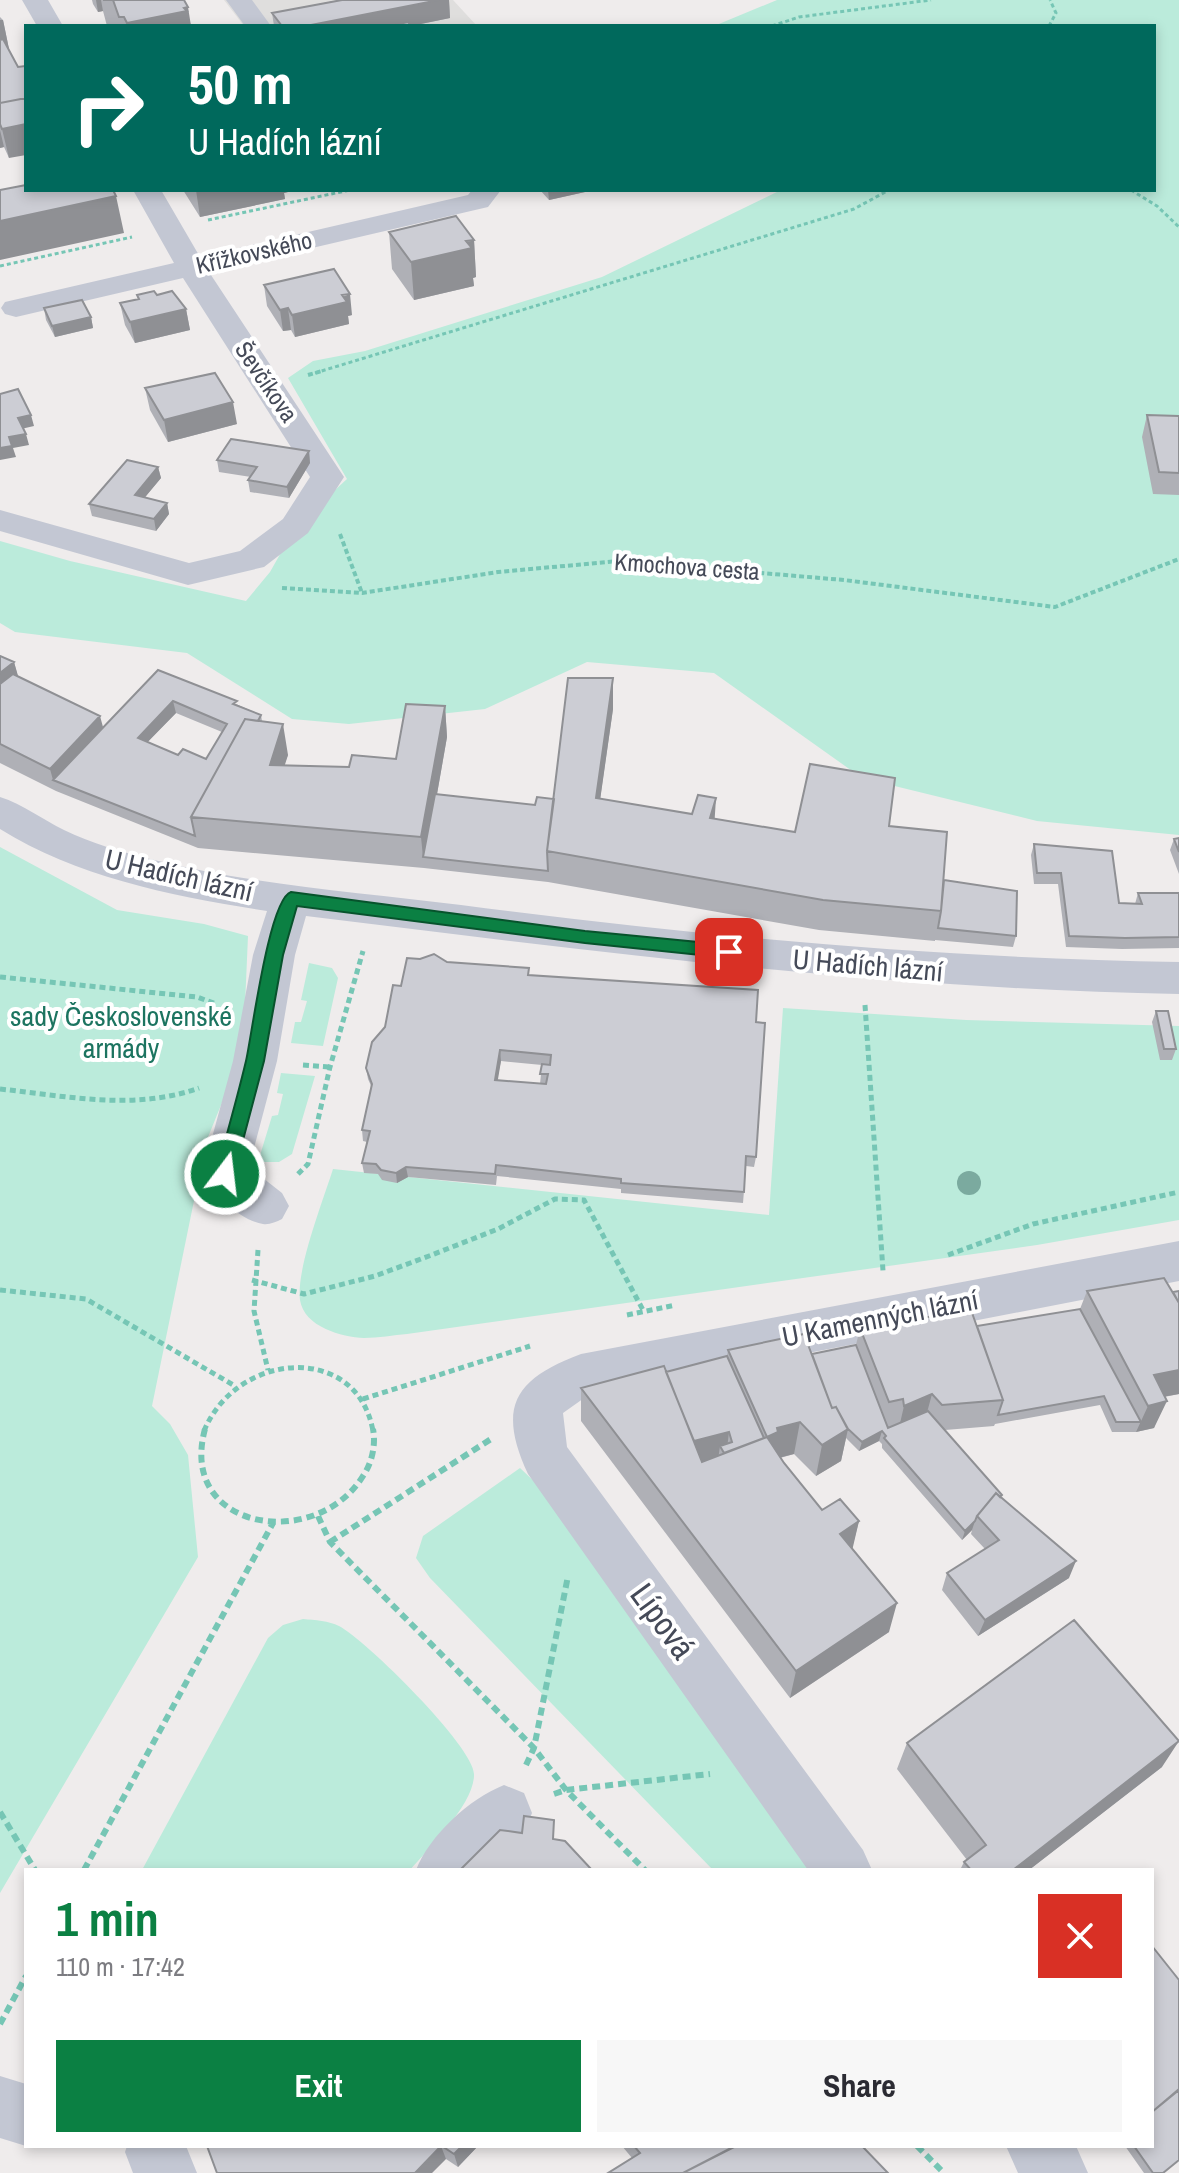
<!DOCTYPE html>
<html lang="en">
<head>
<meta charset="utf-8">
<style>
	:root { --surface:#fff; --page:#f7f7f7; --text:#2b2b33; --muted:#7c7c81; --accent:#0b8043 }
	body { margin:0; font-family:"Archivo Narrow",sans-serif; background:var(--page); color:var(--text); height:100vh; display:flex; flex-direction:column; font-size:30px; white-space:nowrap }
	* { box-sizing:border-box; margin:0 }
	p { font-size:26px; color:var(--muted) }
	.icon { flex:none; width:44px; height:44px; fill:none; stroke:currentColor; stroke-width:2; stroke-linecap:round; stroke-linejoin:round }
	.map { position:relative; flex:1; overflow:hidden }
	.sheet { position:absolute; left:24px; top:1868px; width:1130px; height:280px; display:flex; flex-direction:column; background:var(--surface); border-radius:0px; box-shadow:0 4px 12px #0003 }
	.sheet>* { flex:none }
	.guide { position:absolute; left:24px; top:24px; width:1132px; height:168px; border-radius:0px; box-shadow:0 4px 12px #0003; background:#00695c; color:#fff; overflow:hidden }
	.pin { position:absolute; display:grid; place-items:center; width:68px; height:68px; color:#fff; margin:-34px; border-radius:16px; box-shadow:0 4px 12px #0006 }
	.me { position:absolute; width:88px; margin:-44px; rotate:15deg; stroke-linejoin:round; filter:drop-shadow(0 0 6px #0008) }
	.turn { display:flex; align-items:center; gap:28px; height:168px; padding:0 32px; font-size:36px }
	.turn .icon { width:104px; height:104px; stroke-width:2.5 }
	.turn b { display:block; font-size:56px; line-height:68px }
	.round { display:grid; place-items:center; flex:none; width:84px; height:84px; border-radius:0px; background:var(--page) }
	.overview { display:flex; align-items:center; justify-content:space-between; height:136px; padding:0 32px }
	h1 { font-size:48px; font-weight:700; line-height:60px; color:var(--accent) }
	.cta { display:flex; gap:16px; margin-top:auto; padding:16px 32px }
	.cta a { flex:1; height:92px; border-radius:0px; background:var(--accent); color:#fff; font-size:32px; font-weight:700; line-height:92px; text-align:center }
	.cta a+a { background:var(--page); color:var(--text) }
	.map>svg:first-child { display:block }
	.education { fill:#dfdedd }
	.green { fill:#bbebdb }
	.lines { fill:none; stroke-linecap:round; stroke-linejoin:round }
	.path-far3 { stroke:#76c6b5; stroke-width:3; stroke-dasharray:4 3; stroke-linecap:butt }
	.path-far2 { stroke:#76c6b5; stroke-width:4; stroke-dasharray:5 3; stroke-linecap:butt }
	.path-far1 { stroke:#76c6b5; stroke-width:5; stroke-dasharray:6 4; stroke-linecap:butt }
	.path { stroke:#76c6b5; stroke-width:6; stroke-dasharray:8 5; stroke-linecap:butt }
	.minor { fill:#c3c7d3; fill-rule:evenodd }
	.tree { fill:#7baa9f }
	.wall { fill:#afb0b6; fill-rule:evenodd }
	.shaded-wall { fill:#8f9094 }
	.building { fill:#cccdd4; stroke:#8f9094; stroke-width:2; fill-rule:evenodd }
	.route { fill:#0b8043; stroke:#07532c; stroke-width:2 }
	.labels { text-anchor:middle; stroke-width:8; stroke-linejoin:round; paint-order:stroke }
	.far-street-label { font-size:24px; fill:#454a58; stroke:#fff }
	.street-label { font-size:28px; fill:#454a58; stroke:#fff }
	.park-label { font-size:28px; fill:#1c7460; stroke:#fff }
	.near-street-label { font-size:34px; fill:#454a58; stroke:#fff }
</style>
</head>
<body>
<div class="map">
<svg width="1179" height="2173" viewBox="0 0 1179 2173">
	<rect width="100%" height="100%" fill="#efecec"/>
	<path class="education" d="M224,0H453L477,26H244Z"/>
	<path class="green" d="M777,0H1179V835L1037,821L862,778L714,673L587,662L485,709L349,724L292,719L187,653L15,632L0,623V541L70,561L246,601L270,572L296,526L347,479L288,378L313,361L365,351L602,277L781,190H1154V26H714Z
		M0,847L117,910L204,924L248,936L243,1051L206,1142L152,1406L170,1424L188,1455L198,1557L0,1893Z
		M309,963L332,968L338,978L323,1046L291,1043L295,1022H301L307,1001L301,1000Z
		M783,1008L966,1020L1179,1026V1220L1037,1245L407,1334C394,1335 378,1338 364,1338C342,1337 304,1327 300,1300C296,1269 323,1201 333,1169L769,1215Z
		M281,1073L315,1076L292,1154L279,1162H258L272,1116L278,1115L283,1094L277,1093Z
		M520,1468L558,1504L813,1870H713L430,1578L416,1558L423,1536Z
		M303,1619C315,1620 329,1621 339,1626C366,1640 474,1747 474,1774C475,1803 429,1848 410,1870H142L268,1638L283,1625Z"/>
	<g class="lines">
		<path class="path-far3" d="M772,26L799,17L931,0
			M1049,26L1056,13L1050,0
			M1131,190L1157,206L1179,227
			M208,220L350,190
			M0,266L132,237
			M315,373L854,209L889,190"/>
		<path class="path-far2" d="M308,375L322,371
			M340,534L362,593
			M282,588L362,593L498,572L619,561L844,580L1055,607L1179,559"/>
		<path class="path-far1" d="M0,977L197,997L216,1004
			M865,1005L883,1271
			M303,1065L330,1067
			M0,1089C66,1096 135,1111 199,1088
			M298,1174L308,1164L330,1067L363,951
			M258,1250L254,1311L268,1370
			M948,1255L1033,1224L1179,1192
			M252,1280L304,1294L375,1276L429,1256L498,1229L555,1199L584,1200L643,1310
			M0,1290L86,1299L235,1386
			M627,1315L676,1305
			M363,1399L530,1346
			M204,1431C237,1351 357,1342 373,1431"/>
		<path class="path" d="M205,1429C177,1531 316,1552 363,1476C372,1463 376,1445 373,1429
			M318,1516L330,1542L534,1748L566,1790L645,1870
			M330,1542L491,1439
			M526,1765L534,1748L568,1576
			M554,1794L566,1790L710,1774
			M0,1812L35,1870
			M84,1870L273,1523
			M0,2024L26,1976
			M917,2146L944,2173"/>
		<path class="minor" d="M22,0H48L63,26H37Z
			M226,0H252L271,26H245Z
			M133,190H161L200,257L468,195L472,190H501L488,207L209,272L344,477L308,533L264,567L188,585L0,531V510L189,563L240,551L283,519L310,477L183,278L16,317L5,314L1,308L5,302L174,263Z
			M0,797C23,804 43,820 64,830C91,843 121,852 150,859C252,885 358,892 461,905C700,936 938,958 1179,962V994C885,989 598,952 306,916L295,955L277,1061L249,1167L282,1193L289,1206L282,1219C276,1222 269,1225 263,1224C241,1221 212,1193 202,1174L233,1061L253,955L267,911C176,897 79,878 0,829Z
			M1179,1241V1281L587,1396L563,1413L567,1447L863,1850L872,1870H808L528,1474C497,1407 514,1379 581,1354Z
			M504,1785L524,1793L532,1813L524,1833L486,1870H416C430,1835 469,1799 504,1785Z
			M0,2076L26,2084V2146L0,2138Z
			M127,2146H186L197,2173H133L125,2152Z
			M1006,2146H1076L1088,2173H1018Z"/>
	</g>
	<circle class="tree" cx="969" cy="1183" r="12"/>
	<path class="wall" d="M92,0H184L191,26H107L103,11L98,12L93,4Z
		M339,0H449L450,18L411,26H274L272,13Z
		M0,17L3,20L9,49V158L4,147L0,148Z
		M183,190H296L284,193L285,199L200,217Z
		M540,190H594L549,200Z
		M389,232L474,240L476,277L473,278L474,286L414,300L392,269Z
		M264,285L352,315L348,316L349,324L295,337L291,330L283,331L267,306Z
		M137,295H157L186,309L190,330L135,343L125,325L120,303L138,299Z
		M44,308L91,317L93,328L55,337L46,320Z
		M145,388L237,424L168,442L150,410Z
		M1147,415L1179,416V495L1153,494L1142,437Z
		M309,451L310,463L289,498L250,492L248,480L251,477L219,472L217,460Z
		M158,467L161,478L144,498L167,503L169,514L156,531L92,516L89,504Z
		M0,656L14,662L18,677L103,727L158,670L261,715L262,721L288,755L284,765L349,767L396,759L445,706L447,737L437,794L535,805L554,799L613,678V709L600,799L795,832L889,826L944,880L1016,936L1013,947L935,940V941L819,930L548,882L424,868L198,848L56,791L0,763ZM176,713L222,732L206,759L178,755L147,742Z
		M1179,838V874L1170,850L1174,839Z
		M1034,844L1119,903L1135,904L1138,893H1179V948L1122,949L1066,947L1058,884H1034L1031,855Z
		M447,962L530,976L756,1022V1157L754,1167L746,1166L743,1203L621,1193V1189L497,1176L496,1185L408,1177L397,1183L382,1180L378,1174L364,1173L362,1163L367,1142L363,1141L362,1130L372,1088L368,1079L366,1068L385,1027L401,986ZM501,1061L542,1065L540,1084L497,1080Z
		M1156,1011L1176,1049L1172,1060H1160L1152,1022Z
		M1087,1291L1179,1394L1164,1397L1154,1428L1136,1432H1112L1100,1405L995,1424L994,1426L945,1430L1069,1578L978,1636L942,1590L947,1573L985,1549L971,1534L972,1530L962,1540L882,1448V1444L879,1441L859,1451L846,1438L841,1461L816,1476L794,1454L780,1458L822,1510L859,1521L852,1548L889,1632L790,1698L581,1421V1388L666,1372L727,1356L728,1350L812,1355L856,1345L860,1328L977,1326L1080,1309Z
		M907,1743L1162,1767L1029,1870H960L964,1862L967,1860L897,1769Z
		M207,2146H478L458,2167L446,2159Z
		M622,2146H862L632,2158Z
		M1125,2146H1152L1163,2173H1144Z"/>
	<path class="shaded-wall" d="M96,0H101L103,11L98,12Z
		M439,0H449L450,18L411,26H306Z
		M188,7L191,26H128L127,23Z
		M0,20H3L9,49L0,51Z
		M26,118V155L9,158L2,129Z
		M0,130L4,147L0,148Z
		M196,190H296L284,193L285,199L200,217Z
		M548,190H594L549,200Z
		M116,196L124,233L0,260V221Z
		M474,240L476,277L473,278L474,286L414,300L411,262Z
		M350,294L352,315L348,316L349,324L295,337L292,315Z
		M288,308L291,330L283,331L280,310Z
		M186,309L190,330L135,343L130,322Z
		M91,317L93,328L55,337L52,326Z
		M233,402L237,424L168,442L164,420Z
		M31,415L34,426L21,429L18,418Z
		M26,434L29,445L13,448L16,457L0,460V448L9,437Z
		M309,451L310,463L289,498L287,487Z
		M158,467L161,478L137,507L135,495Z
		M167,503L169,514L156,531L154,519Z
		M14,662L23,693L0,712V673Z
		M613,678V709L596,829V798Z
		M173,701L176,713L140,750L138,738Z
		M445,706L447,737L426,857H423L421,837Z
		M100,716L106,738L53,780L56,791L50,769Z
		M283,724L288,755L275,796L270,765Z
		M716,798L714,829L710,818Z
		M500,1050L501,1061L496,1091L495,1080Z
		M406,1167L408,1177L397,1183L396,1173Z
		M1179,1370V1394L1145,1400L1154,1375Z
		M932,1394L925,1420L898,1432L904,1406Z
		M1167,1401L1154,1428L1136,1432L1148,1406Z
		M800,1422L794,1454L774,1459L767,1437L777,1428Z
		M848,1429L841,1461L816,1476L822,1445Z
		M882,1431L879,1441L859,1451L862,1442Z
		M729,1432L726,1457L720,1446L718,1460L689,1468L691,1442Z
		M859,1521L852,1551L840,1534Z
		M975,1521L972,1530L962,1540L965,1531Z
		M1076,1561L1069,1578L978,1636L985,1620Z
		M897,1603L889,1632L790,1698L796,1671Z
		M1179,1741L1162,1767L1029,1870H1013Z
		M441,2146L446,2159L432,2173H415Z
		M462,2146H478L458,2167L454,2154Z"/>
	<path class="building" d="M103,0H184L188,7L184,8L187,11L127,23L124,17H119L113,0Z
		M342,0H439L306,26H282L272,13Z
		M408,22L411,26H390Z
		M3,39L18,67L25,66L26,68V98L0,103V40Z
		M26,98V124L2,129L0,124V103Z
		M26,185V190H113L116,196L0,221V190Z
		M456,216L474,240L466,241L472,248L411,262L389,232Z
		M334,269L350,294L342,295L347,302L292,315L288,308L280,310L264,285Z
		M154,291L157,295L172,291L186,309L130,322L120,303L139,299L137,295Z
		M82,300L91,317L52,326L44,308Z
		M215,373L233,402L164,420L145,388Z
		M18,389L31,415L18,418L26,434L9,437L12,446L0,448V394Z
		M1147,415L1179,416V473L1159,472Z
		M231,439L309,451L287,487L248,480L257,467L217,460Z
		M127,460L158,467L135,495L167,503L154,519L89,504Z
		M0,656L14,662L0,673Z
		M158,670L237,701L233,704L261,715L258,721L245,719L191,817L195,836L53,780ZM173,701L227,724L206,759L183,749L178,755L138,738Z
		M13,674L100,716L50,769L0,744V684Z
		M568,678H613L596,798L692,814L698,795L716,798L710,818L795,832L810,764L895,778L889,826L947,832L941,911L823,900L547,851Z
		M406,704L445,706L421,837L191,817L245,719L283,724L270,765L349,767L352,755L396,759Z
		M435,794L535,805L537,797L554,799L547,851L548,871L423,857Z
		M1179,838V852L1174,839Z
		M1034,844L1112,851L1119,903L1142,904L1138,893H1179V937L1125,938L1069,936L1061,873H1037Z
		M944,880L1017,891L1016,936L938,928L941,911Z
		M434,954L447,962L529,968L528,975L758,990L756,1022L765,1023L756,1157L746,1156L744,1192L621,1183V1179L496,1165L495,1174L406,1167L396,1173L381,1170L376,1164L362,1163L370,1131L362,1130L372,1084L366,1068L372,1042L385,1027L393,985L401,986L407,958L420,959ZM500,1050L551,1055L550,1065L542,1064L540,1074H548L546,1084L495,1080Z
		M1156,1011H1168L1176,1049H1164Z
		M1164,1278L1179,1303V1370L1154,1375L1167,1401L1148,1406L1087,1291Z
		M1179,1291V1303L1173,1292Z
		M1080,1309L1141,1422H1116L1104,1396L998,1415L1003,1400L977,1326Z
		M971,1310L1003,1400L942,1405L932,1394L904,1406L903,1399L889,1402L860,1328Z
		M804,1334L832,1408L836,1407L848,1429L822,1445L800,1422L777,1428L778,1432L767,1437L728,1350Z
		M856,1345L888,1428L928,1411L1002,1495L1000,1497L996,1493L977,1516L975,1521L965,1531L884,1438L886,1436L882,1431L862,1442L847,1428L836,1407L832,1408L812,1354Z
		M727,1356L764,1438L724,1453L720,1446L732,1442L729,1432L694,1441L666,1372Z
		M664,1366L702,1462L767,1437L784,1463L822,1510L840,1499L859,1521L840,1534L897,1603L796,1671L581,1388Z
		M996,1493L1076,1561L985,1620L947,1573L999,1540L977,1516Z
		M1074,1620L1179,1741L1013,1870H971L964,1862L986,1845L907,1743Z
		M524,1816L554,1820L553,1839L565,1841L592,1870H460L500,1830L522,1833Z
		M1152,1946L1179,1980V2089L1152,2112Z
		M1179,2090V2160L1163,2173H1153L1134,2146H1152V2112Z
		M207,2146H441L415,2173H217Z
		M442,2146H462L454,2154Z
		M634,2146H735L683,2173H608L640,2153Z
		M736,2146H862L888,2173H683Z"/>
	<path class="route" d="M291,892L585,931L729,945L737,952L729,958L585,943L297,906L283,955L264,1061L234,1174L232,1180H218L216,1174C226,1137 237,1099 246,1061C252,1035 269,899 291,892Z"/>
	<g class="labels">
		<g class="far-street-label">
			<text transform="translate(254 253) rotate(-13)" y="8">Křížkovského</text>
			<text transform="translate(266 382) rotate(56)" y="8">Ševčíkova</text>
			<text transform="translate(687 567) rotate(4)" y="8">Kmochova cesta</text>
		</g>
		<g class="street-label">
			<text transform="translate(179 875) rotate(13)" y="10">U Hadích lázní</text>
			<text transform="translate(868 965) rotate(5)" y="10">U Hadích lázní</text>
			<text transform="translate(880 1318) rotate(-11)" y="10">U Kamenných lázní</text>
		</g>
		<g class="park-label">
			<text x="121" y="1026">sady Československé<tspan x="121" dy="32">armády</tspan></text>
		</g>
		<g class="near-street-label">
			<text transform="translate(663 1621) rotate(54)" y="12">Lípová</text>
		</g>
	</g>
</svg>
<div class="pin" style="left:729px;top:952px;background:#d93025"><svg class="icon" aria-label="arrive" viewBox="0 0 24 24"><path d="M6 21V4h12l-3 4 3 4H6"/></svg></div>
<svg class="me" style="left:225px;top:1174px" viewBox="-20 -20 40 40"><circle r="17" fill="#0b8043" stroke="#fff" stroke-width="3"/><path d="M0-11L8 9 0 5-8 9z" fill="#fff"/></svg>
<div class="guide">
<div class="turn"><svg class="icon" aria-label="right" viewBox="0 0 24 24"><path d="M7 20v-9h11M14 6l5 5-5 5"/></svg><div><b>50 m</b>U Hadích lázní</div></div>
</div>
<section class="sheet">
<div class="overview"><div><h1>1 min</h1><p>110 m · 17:42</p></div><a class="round" style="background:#d93025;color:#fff"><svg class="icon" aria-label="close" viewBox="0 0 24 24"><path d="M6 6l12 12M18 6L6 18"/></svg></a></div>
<div class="cta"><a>Exit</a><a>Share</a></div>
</section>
</div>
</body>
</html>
